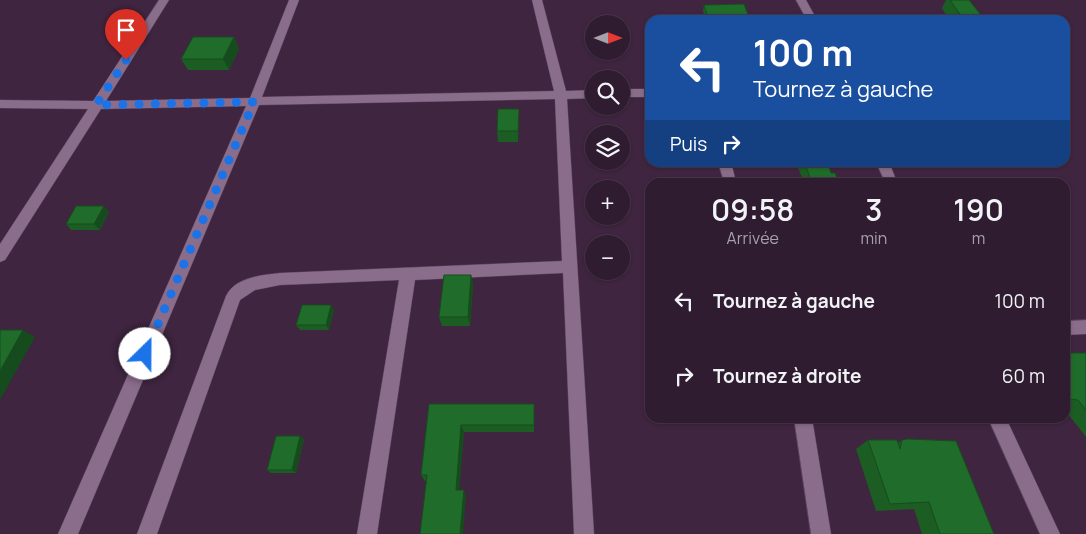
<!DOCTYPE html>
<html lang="fr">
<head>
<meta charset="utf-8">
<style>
	:root { --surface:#2f1c30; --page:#372538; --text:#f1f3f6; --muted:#a7a1ab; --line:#4a3a4c }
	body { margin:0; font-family:Manrope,sans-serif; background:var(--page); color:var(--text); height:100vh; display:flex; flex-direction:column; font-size:19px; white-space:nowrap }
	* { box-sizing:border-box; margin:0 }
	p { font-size:16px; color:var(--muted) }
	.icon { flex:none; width:28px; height:28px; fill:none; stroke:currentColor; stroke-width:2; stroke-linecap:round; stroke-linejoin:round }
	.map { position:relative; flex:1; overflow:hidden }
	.details { position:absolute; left:645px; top:178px; width:425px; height:245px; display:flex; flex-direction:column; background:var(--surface); border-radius:15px; box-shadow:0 1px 4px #0004,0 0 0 1px var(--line) }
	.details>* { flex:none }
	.banner { position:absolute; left:645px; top:15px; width:425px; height:152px; border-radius:15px; box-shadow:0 1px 4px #0004,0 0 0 1px var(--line); background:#1a4fa0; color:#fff; overflow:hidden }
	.needle { width:32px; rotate:90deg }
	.controls { position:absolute; left:585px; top:15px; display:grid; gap:10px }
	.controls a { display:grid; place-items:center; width:45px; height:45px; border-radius:50%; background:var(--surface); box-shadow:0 1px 4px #0004,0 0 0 1px var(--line); font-size:25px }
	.pin { position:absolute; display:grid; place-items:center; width:42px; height:42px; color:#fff; margin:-51px -21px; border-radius:50% 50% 50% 0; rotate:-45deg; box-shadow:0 0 5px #0007 }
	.pin .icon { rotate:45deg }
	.me { position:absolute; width:55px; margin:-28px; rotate:23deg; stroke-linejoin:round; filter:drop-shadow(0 0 4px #0008) }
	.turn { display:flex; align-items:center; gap:18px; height:105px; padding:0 25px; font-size:22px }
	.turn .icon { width:65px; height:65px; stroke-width:2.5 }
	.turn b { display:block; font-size:35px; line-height:42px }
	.then { display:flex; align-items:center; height:48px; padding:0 25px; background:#0003; gap:10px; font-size:19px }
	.eta { display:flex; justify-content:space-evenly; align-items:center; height:85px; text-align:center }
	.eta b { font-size:30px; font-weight:600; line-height:35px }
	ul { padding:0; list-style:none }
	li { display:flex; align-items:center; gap:15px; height:75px; padding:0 25px }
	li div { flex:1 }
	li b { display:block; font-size:19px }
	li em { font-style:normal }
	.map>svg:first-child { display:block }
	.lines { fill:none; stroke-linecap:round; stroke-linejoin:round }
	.minor-casing { stroke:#5a445b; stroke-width:1 }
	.minor { fill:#8a6c8b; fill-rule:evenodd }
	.wall { fill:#1c5d24 }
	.shaded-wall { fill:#164c1d }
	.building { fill:#206c2a; stroke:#164c1d }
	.route { stroke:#1a73e8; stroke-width:9; stroke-dasharray:0 16.2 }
</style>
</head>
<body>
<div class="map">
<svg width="1086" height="534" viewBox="0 0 1086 534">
	<rect width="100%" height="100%" fill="#3f2540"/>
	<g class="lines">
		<defs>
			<path id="minor" d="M159,0H169L106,101L250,98L289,0H299L262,97L554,91L532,0H542L566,91L594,90V98L567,99L594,534H574L563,273L415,280L377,534H357L399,280L280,285L255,290L240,300L157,534H137L226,296C235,277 262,275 280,273L562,261L555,99L259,105L78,534H58L246,106L101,109L5,260L0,262V244L88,109L0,108V100L93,101Z
				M796,0H806L817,20H807Z
				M621,89H650V97H621Z
				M718,162H731L736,182H724Z
				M876,162H889L897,182H885Z
				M1086,320V334L1065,335V321Z
				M794,418H812L831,534H811Z
				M988,418H1006L1060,534H1040Z"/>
		</defs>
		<use href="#minor" class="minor-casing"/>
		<use href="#minor" class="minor"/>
	</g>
	<path class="wall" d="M946,0H969L985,20H949L942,8Z
		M704,5L750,20H706L703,11Z
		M234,37L239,49L229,70H188L181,59Z
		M519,109L518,142H498L497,131Z
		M743,162H827L831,173L839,182H804L798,168H744Z
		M109,212L100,230H71L66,224Z
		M471,275L473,285L470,326H442L439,317Z
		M334,310L329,330H300L296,325Z
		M1065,353H1086V437L1065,410Z
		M429,404H534V432H464L459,490L466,496L425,481L421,475Z
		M304,439L296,473H271L267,470Z
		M868,440L898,443L902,440L994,534H922L914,509L876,511L856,449Z"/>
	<path class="shaded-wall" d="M234,37L239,49L229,70L223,59Z
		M519,109V120L518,142V131Z
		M104,206L109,212L100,230L94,224Z
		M471,275L473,285L470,326L468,317Z
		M331,305L334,310L329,330L326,325Z
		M23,330L35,337L0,400V371Z
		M461,425L464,432L459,496L456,490Z
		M300,436L304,439L296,473L292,470Z
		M464,490L466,496L463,534H460Z"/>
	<path class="building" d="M950,0H969L985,20H964Z
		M744,4L750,20H709L704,5Z
		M193,37H234L223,59H181Z
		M498,109H519L518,131H497Z
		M804,162H827L831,173H835L839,182H812Z
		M76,206H104L94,224H66Z
		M444,275H471L468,317H439Z
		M302,305H331L326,325H296Z
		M0,330H23L0,371Z
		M1065,353H1086V410L1078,400L1068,399L1065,394Z
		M429,404H534V425H461L456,490H464L460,534H420L427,475H421Z
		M276,436H300L292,470H267Z
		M908,439L956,441L994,534H940L929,502L890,504L868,440H897L900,449L902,440Z"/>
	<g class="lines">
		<path class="route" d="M126,60L96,105L254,102L145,354"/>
	</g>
</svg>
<div class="controls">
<a><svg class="needle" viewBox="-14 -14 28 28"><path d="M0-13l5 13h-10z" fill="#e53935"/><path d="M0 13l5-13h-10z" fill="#a7a1ab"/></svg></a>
<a><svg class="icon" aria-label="search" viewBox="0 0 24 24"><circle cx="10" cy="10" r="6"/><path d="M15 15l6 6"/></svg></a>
<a><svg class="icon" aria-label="layers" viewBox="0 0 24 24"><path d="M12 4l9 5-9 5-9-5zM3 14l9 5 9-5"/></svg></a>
<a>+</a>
<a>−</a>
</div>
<div class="pin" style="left:126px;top:60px;background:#d93025"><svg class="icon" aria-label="arrive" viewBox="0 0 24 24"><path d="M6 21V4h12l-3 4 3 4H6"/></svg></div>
<svg class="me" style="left:145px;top:354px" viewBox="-20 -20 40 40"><circle r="19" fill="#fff"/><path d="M0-13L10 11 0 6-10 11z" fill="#1a73e8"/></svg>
<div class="banner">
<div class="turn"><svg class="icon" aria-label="left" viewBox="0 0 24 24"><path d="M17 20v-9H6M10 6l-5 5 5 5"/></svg><div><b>100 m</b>Tournez à gauche</div></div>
<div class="then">Puis<svg class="icon" aria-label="right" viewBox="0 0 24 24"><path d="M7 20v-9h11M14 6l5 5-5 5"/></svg></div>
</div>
<section class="details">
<div class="eta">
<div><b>09:58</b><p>Arrivée</p></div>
<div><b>3</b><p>min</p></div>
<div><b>190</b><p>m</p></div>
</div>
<ul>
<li><svg class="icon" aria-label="left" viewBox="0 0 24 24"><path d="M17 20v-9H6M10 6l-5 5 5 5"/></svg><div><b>Tournez à gauche</b></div><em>100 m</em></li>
<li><svg class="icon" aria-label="right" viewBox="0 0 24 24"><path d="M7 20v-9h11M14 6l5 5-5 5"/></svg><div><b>Tournez à droite</b></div><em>60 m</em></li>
</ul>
</section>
</div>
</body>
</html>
